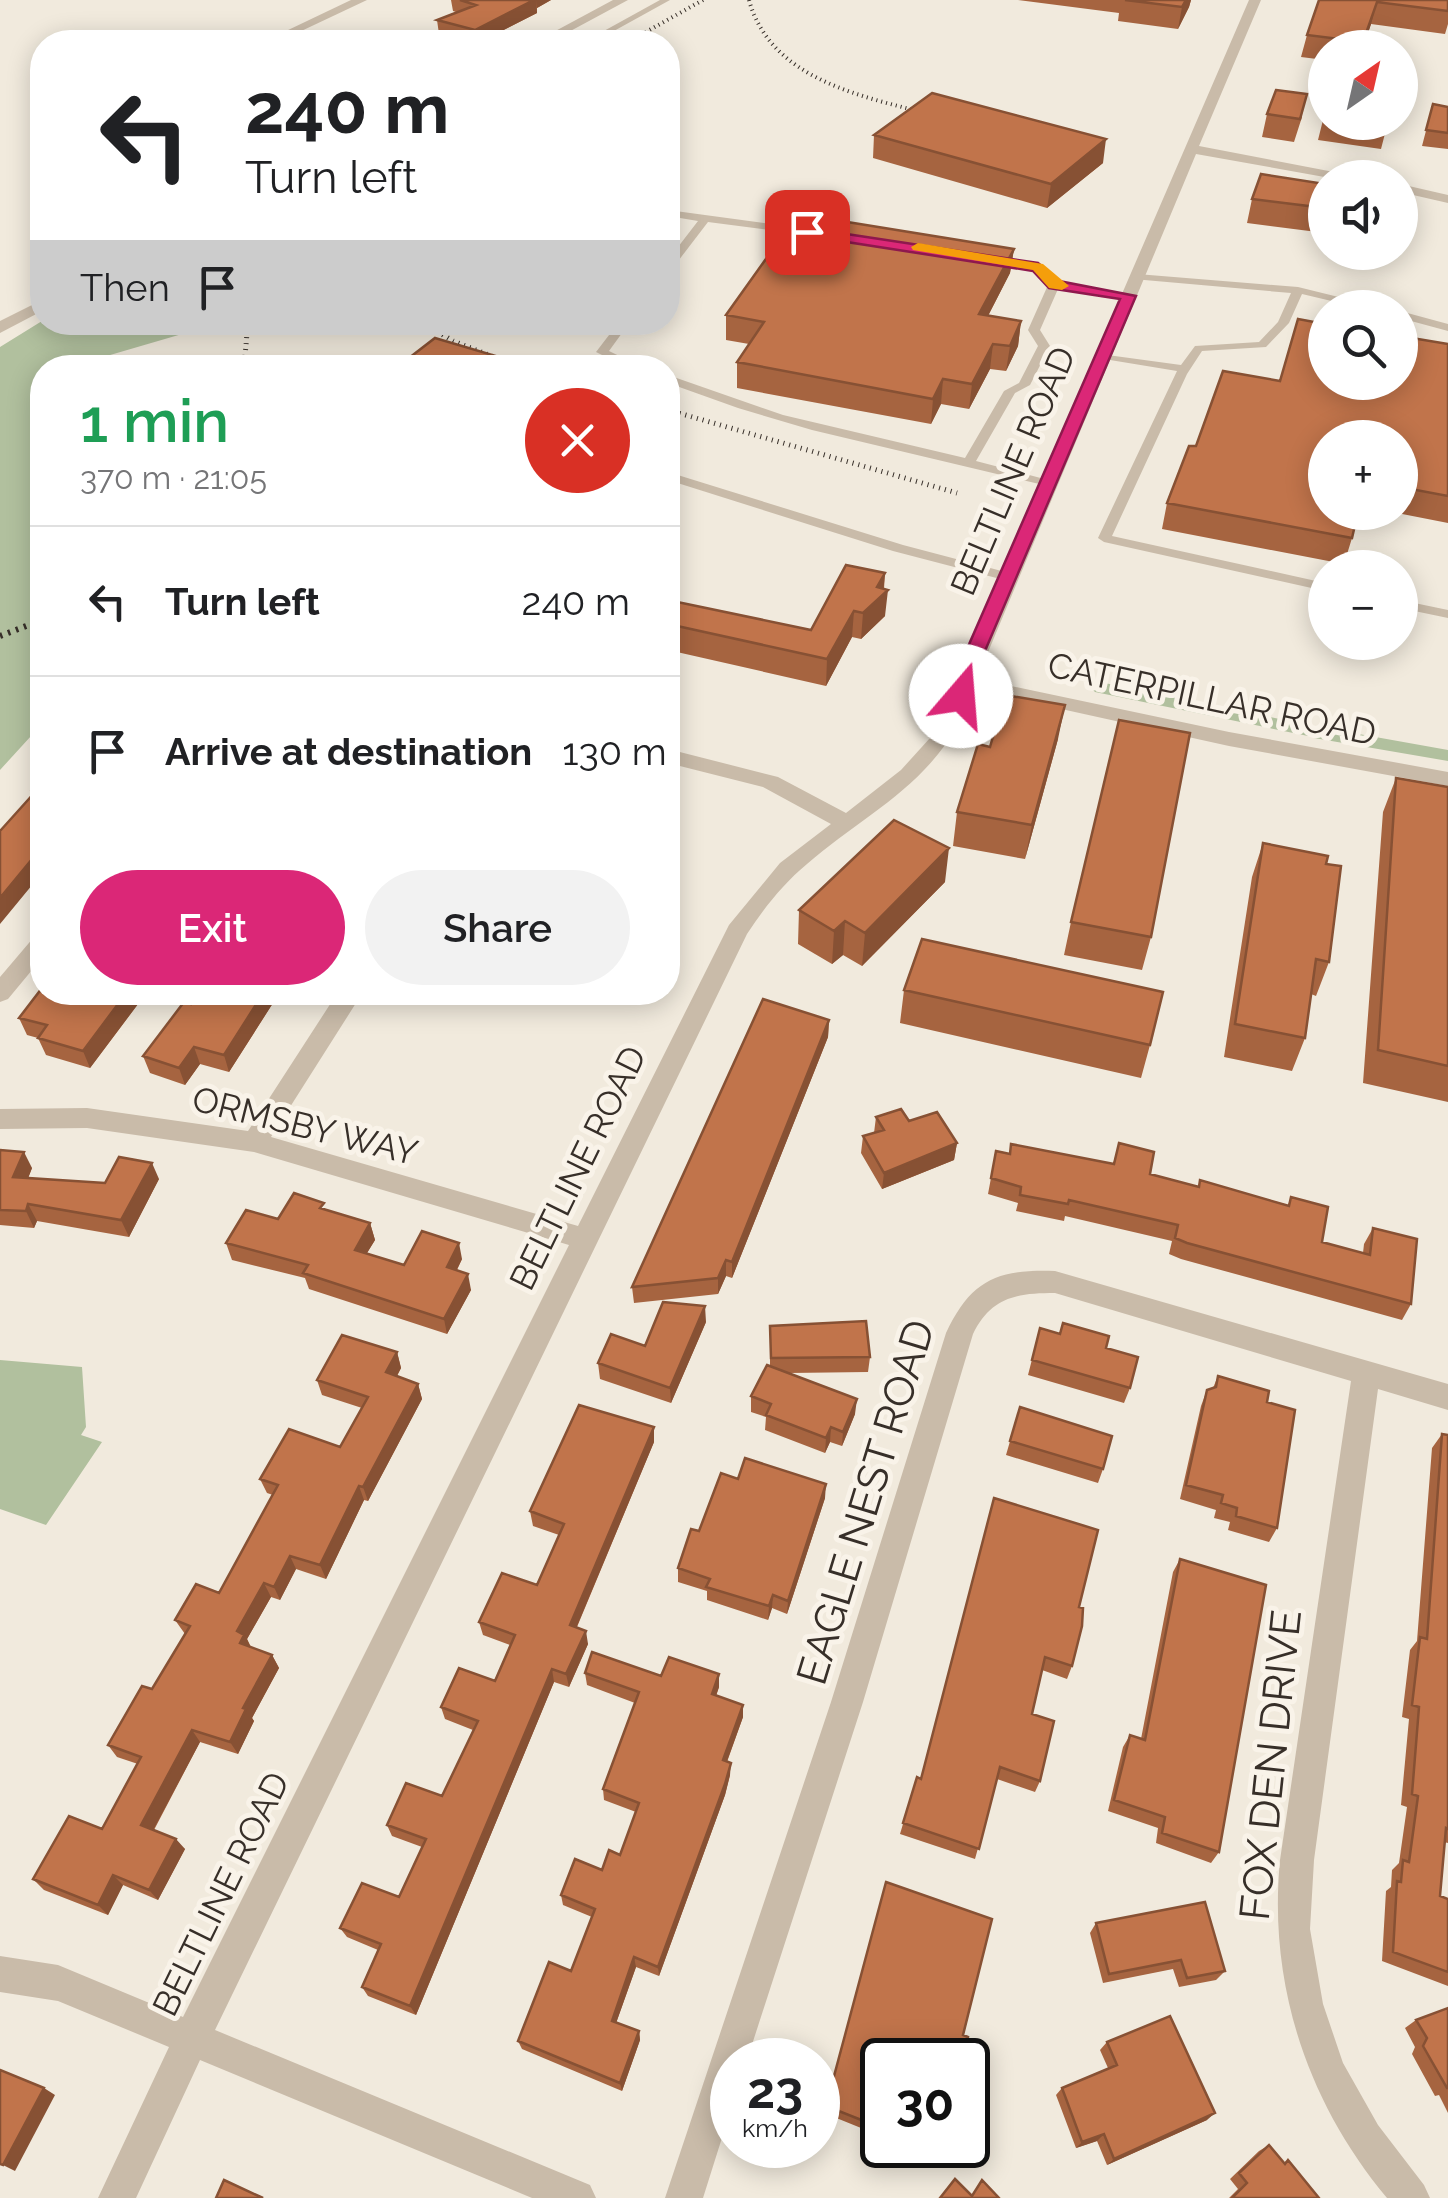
<!DOCTYPE html>
<html lang="en">
<head>
<meta charset="utf-8">
<style>
	:root { --surface:#fff; --page:#f2f2f2; --text:#202124; --muted:#757577; --line:#e0e0e0; --accent:#db2777 }
	body { margin:0; font-family:Raleway,sans-serif; background:var(--page); color:var(--text); height:100vh; display:flex; flex-direction:column; font-size:38px; white-space:nowrap }
	* { box-sizing:border-box; margin:0 }
	p { font-size:32px; color:var(--muted) }
	.icon { flex:none; width:55px; height:55px; fill:none; stroke:currentColor; stroke-width:2; stroke-linecap:round; stroke-linejoin:round }
	.map { position:relative; flex:1; overflow:hidden }
	.panel { position:absolute; left:30px; top:355px; width:650px; height:650px; display:flex; flex-direction:column; background:var(--surface); border-radius:40px; box-shadow:0 5px 25px #0003 }
	.panel>* { flex:none }
	.guide { position:absolute; left:30px; top:30px; width:650px; height:305px; border-radius:40px; box-shadow:0 5px 25px #0003; background:#fff; color:var(--text); overflow:hidden }
	.needle { width:65px; rotate:34deg }
	.tools { position:absolute; left:1308px; top:30px; display:grid; gap:20px }
	.tools a { display:grid; place-items:center; width:110px; height:110px; border-radius:50%; background:var(--surface); box-shadow:0 5px 25px #0003; font-size:50px }
	.speed { position:absolute; left:710px; top:2038px; display:flex; gap:20px; font-size:50px; font-weight:700; text-align:center }
	.speed>* { display:grid; place-content:center; width:130px; height:130px; border-radius:50%; background:var(--surface); box-shadow:0 5px 25px #0003; line-height:1 }
	.speed small { font-size:25px; font-weight:400 }
	.speed .limit { border:5px solid #111; border-radius:15px; background:#fff; color:#111 }
	.pin { position:absolute; display:grid; place-items:center; width:85px; height:85px; color:#fff; margin:-42px; border-radius:20px; box-shadow:0 5px 15px #0006 }
	.me { position:absolute; width:110px; margin:-55px; rotate:18deg; stroke-linejoin:round; filter:drop-shadow(0 0 8px #0008) }
	.turn { display:flex; align-items:center; gap:35px; height:210px; padding:0 50px; font-size:45px }
	.turn .icon { width:130px; height:130px; stroke-width:2.5 }
	.turn b { display:block; font-size:70px; line-height:85px }
	.then { display:flex; align-items:center; height:95px; padding:0 50px; background:#0003; gap:20px; font-size:38px }
	.round { display:grid; place-items:center; flex:none; width:105px; height:105px; border-radius:52px; background:var(--page) }
	.head { display:flex; align-items:center; justify-content:space-between; height:170px; padding:0 50px }
	h1 { font-size:60px; font-weight:600; line-height:75px; color:#1e9e55 }
	.button { display:flex; gap:20px; margin-top:auto; padding:20px 50px }
	.button a { flex:1; height:115px; border-radius:60px; background:var(--accent); color:#fff; font-size:40px; font-weight:600; line-height:115px; text-align:center }
	.button a+a { background:var(--page); color:var(--text) }
	ul { padding:0; list-style:none }
	li { display:flex; align-items:center; gap:30px; height:150px; padding:0 50px; border-top:2px solid var(--line) }
	li div { flex:1 }
	li b { display:block; font-size:38px }
	li em { font-style:normal }
	.map>svg:first-child { display:block }
	.green { fill:#b1c09e }
	.lines { fill:none; stroke-linecap:round; stroke-linejoin:round }
	.service { fill:#c9bba9; fill-rule:evenodd }
	.minor { fill:#c9bba9; fill-rule:evenodd }
	.tertiary { fill:#c9bba9; fill-rule:evenodd }
	.rail-far2 { stroke:#372f29; stroke-width:4; stroke-dasharray:1 4; stroke-linecap:butt }
	.rail-far1 { stroke:#372f29; stroke-width:5; stroke-dasharray:1 5; stroke-linecap:butt }
	.rail { stroke:#372f29; stroke-width:6; stroke-dasharray:2.5 6; stroke-linecap:butt }
	.wall { fill:#a66440 }
	.shaded-wall { fill:#875134 }
	.building { fill:#c1744b; stroke:#875134; stroke-width:2.5 }
	.route { fill:#db2777; stroke:#8e194d; stroke-width:2.5 }
	.slow { fill:#f59e0b }
	.labels { text-anchor:middle; stroke-width:10; stroke-linejoin:round; paint-order:stroke }
	.street-label { font-size:35px; fill:#372f29; stroke:#f9f3e9 }
	.near-street-label { font-size:42px; fill:#372f29; stroke:#f9f3e9 }
</style>
</head>
<body>
<div class="map">
<svg width="1448" height="2198" viewBox="0 0 1448 2198">
	<rect width="100%" height="100%" fill="#f1eadd"/>
	<path class="green" d="M42,321L207,323L206,327L93,360L91,367L42,368V724L0,770V347Z
		M1095,681L1309,725L1308,736L1095,692L1091,688Z
		M1314,726L1448,750V761L1314,738Z
		M0,1360L82,1367L86,1427L81,1435L102,1442L46,1525L0,1509Z"/>
	<g class="lines">
		<path class="service" d="M660,0H670L594,42H584Z
			M668,210L807,229L812,232L807,235L708,222L672,269L668,270V260L698,221L668,216Z
			M991,255L1042,265L1058,282L1129,294L1135,297L1129,300L1058,289L1040,330L1050,346L1030,385L1015,393L976,461L1052,481V487L812,430L738,408L668,383V375L783,415L965,458L1004,391L1019,383L1038,346L1028,330L1048,285L1034,270L987,260L986,258Z
			M1137,274L1298,287L1383,308H1361L1302,294L1289,323L1266,347L1202,351L1187,374L1112,536L1325,583V591L1104,542L1098,538L1177,371L1104,359L1098,356L1100,354L1181,365L1195,346L1259,342L1278,322L1291,293L1133,279V275Z
			M1400,311L1448,324V331L1400,318Z
			M619,322H630L609,351L644,368H628L596,352Z
			M668,472L903,545L1013,574L1015,577L1008,581L893,551L668,480Z
			M1400,600L1448,610V618L1400,608Z"/>
		<path class="minor" d="M351,0H367L278,42H263Z
			M613,0H628L550,42H535Z
			M1249,0H1261L1199,146L1365,178H1330L1196,154L958,724C924,788 860,818 807,864C783,884 764,908 747,934L215,2030L590,2185L596,2198H532L200,2060L136,2198H98L169,2047L58,2001L0,1992V1956L58,1965L183,2017L569,1245L254,1152L87,1128L0,1129V1109L87,1108L248,1131L338,992H363L271,1137L578,1226L729,925L780,863L831,824L763,787L668,763V749L778,777L846,813L901,770L930,738Z
			M1400,184L1448,195V203L1400,192Z
			M42,300V311L0,333V321Z
			M42,935V958L8,999L0,1002V977L34,937Z
			M1055,1271L1448,1384V1410L1378,1389L1314,1860L1310,1929L1323,2004L1343,2063L1378,2125L1424,2185L1430,2198H1387C1307,2102 1268,1984 1280,1860L1351,1381L1055,1293C1017,1293 991,1297 973,1334L863,1702L747,2060H732V2106L703,2198H665L831,1702L946,1333C971,1280 997,1269 1055,1271Z"/>
		<path class="tertiary" d="M964,676L1229,732L1448,772V786L1229,746L957,686V678Z"/>
		<path class="rail-far2" d="M749,0C771,81 865,97 937,116
			M628,42L703,0"/>
		<path class="rail-far1" d="M422,322L453,341L522,368
			M244,368L248,322
			M668,410L957,493"/>
		<path class="rail" d="M0,636L42,620"/>
	</g>
	<path class="wall" d="M451,0H551L537,8V13L480,42H470L439,34L437,20L456,12L453,11Z
		M1018,0H1191L1189,7L1178,29L1118,21L1119,13Z
		M1319,0H1448V24L1445,34L1371,24L1363,48H1325V60L1301,57L1307,35Z
		M1433,104L1448,107V149L1422,146Z
		M1325,112V122H1388L1381,149L1318,140Z
		M1267,114L1302,117L1294,142L1262,137Z
		M874,135L1103,163L1047,208L873,158Z
		M1325,184V233L1247,223L1252,199Z
		M1014,249L1010,273L988,316L1021,321L1018,346L1006,371L990,369L969,409L941,404L931,424L737,388V362L749,344L726,340V315Z
		M1448,344V523L1392,512H1400V438H1325L1352,538L1344,564L1162,529L1167,503L1196,446L1280,381Z
		M885,573L884,589L885,616L861,639L852,637L826,686L668,650V600L811,630Z
		M1058,739L1025,859L953,846L957,812L990,747Z
		M1396,778L1448,787V1102L1363,1083L1383,812Z
		M1263,843L1326,864L1329,962L1316,996L1311,994L1305,1038L1292,1071L1224,1057L1252,877Z
		M945,882L862,966L843,955L832,964L798,944L799,910Z
		M1071,922L1151,937L1142,970L1064,955Z
		M904,990L1150,1045L1141,1078L900,1023Z
		M42,992H147L90,1068L46,1055L38,1038L27,1035L19,1018Z
		M280,992L229,1072L200,1064L185,1085L150,1073L143,1056L191,1004Z
		M829,1020L828,1037L732,1278L726,1276L718,1294L634,1303L632,1287Z
		M876,1117L909,1121L957,1143L954,1160L882,1189L861,1153L863,1136L874,1133Z
		M1119,1143L1150,1174L1198,1187L1200,1180L1288,1205L1291,1197L1322,1242L1363,1253L1364,1244L1373,1228L1411,1304L1402,1320L1181,1259L1169,1254L1172,1241L1065,1216L1064,1221L1016,1211L1018,1203L988,1194L996,1151L1010,1154L1113,1164Z
		M0,1150L32,1168L28,1178L105,1183L159,1179L129,1237L37,1221L34,1228L0,1225Z
		M326,1210L370,1223L375,1240L367,1253L404,1265L462,1259L457,1270L471,1290L447,1334L309,1289L305,1278L232,1260L226,1243L278,1219Z
		M706,1322L671,1403L600,1379L598,1363Z
		M770,1326L870,1357L868,1372L789,1373L855,1414L842,1446L830,1442L825,1453L765,1430L766,1417L751,1412V1396L770,1366Z
		M1040,1328L1106,1348L1130,1388L1124,1403L1028,1375Z
		M397,1352L401,1368L397,1376L418,1384L422,1399L368,1501L364,1500L326,1579L296,1569L280,1600L271,1597L247,1639L251,1647L272,1655L279,1668L252,1718L254,1721L238,1754L200,1742L154,1830L185,1849L158,1900L123,1885L108,1915L44,1890L33,1879L102,1829L138,1764L117,1757L108,1745L152,1689L185,1634L175,1620L219,1593L273,1495L267,1493L260,1479L340,1447L362,1408L322,1395L317,1380Z
		M1218,1376L1267,1402L1277,1528L1269,1542L1228,1530L1230,1522L1214,1518L1216,1510L1180,1499L1201,1406L1207,1390L1213,1388Z
		M1020,1407L1103,1469L1098,1483L1006,1455Z
		M654,1427V1442L577,1627L588,1644L569,1687L554,1682L416,2015L368,1996L362,1987L378,1950L347,1937L340,1928L399,1897L422,1847L392,1836L387,1825L442,1796L473,1730L445,1719L441,1707L495,1681L510,1645L483,1635L479,1622L537,1585L559,1535L533,1526L530,1511Z
		M1442,1434L1448,1435V1843L1444,1842L1440,1896L1448,1899V1986L1382,1961L1386,1891L1391,1887L1392,1870L1399,1863L1407,1807L1401,1805L1409,1719L1402,1717L1410,1650L1417,1641L1432,1448Z
		M738,1479L825,1498L787,1614L772,1608L768,1620L707,1600V1591L678,1582V1568L699,1531Z
		M1180,1559L1219,1852L1211,1863L1156,1843L1158,1828L1108,1811L1123,1747L1130,1735L1141,1739L1173,1572Z
		M1079,1607L1072,1666L1067,1679L1042,1670L1032,1714L1040,1781L1035,1792L997,1779L975,1859L900,1834L917,1777L921,1779Z
		M585,1673L661,1676L719,1687L716,1696L743,1705V1717L727,1762L730,1775L725,1795L659,1976L636,1967L616,2023L639,2031L640,2040L622,2091L522,2049L518,2041L571,1971L592,1917L563,1905L561,1895L602,1870L620,1855L636,1812L604,1800L603,1789L635,1703L587,1685Z
		M886,1882L882,2112L873,2108L866,2130L824,2113Z
		M1096,1923L1225,1971L1216,1980L1179,1987L1173,1969L1103,1983L1090,1933Z
		M1448,2008V2113L1439,2095L1435,2096L1412,2054L1415,2047L1405,2028L1416,2020Z
		M1107,2042L1207,2120L1107,2165L1097,2141L1076,2148L1056,2095L1062,2088L1108,2068L1100,2050Z
		M1269,2145L1283,2163L1288,2160L1319,2198H1229L1238,2189L1230,2179L1259,2151Z"/>
	<path class="shaded-wall" d="M534,0H536L537,13L480,42H476L475,30Z
		M536,0H551L537,8Z
		M1186,0H1191L1189,7L1178,29L1182,7Z
		M1377,2L1371,24L1363,48H1361Z
		M1106,139L1103,163L1047,208L1051,184Z
		M1014,249L1010,273L976,339L979,314Z
		M1021,321L1018,346L1006,371L1010,346Z
		M993,344L990,369L969,409L972,384Z
		M943,379L941,404L931,424L933,399Z
		M885,573L883,594L888,590L885,616L861,639L863,613Z
		M854,611L852,637L826,686L827,659Z
		M1065,705L1058,739L1025,859L1032,825Z
		M42,847V873L0,924V898Z
		M949,848L945,882L862,966L865,933Z
		M845,921L843,955L832,964L834,931Z
		M127,992H147L90,1068L83,1051Z
		M264,992H280L229,1072L224,1055Z
		M829,1020L828,1037L732,1278V1262Z
		M194,1047L200,1064L185,1085L179,1068Z
		M957,1143L954,1160L882,1189L884,1173Z
		M24,1152L32,1168L22,1194L13,1177Z
		M152,1163L159,1179L129,1237L121,1220Z
		M28,1204L37,1221L34,1228L26,1211Z
		M370,1223L375,1240L359,1266L355,1250Z
		M459,1243L462,1259L450,1283L447,1267Z
		M726,1260V1276L718,1294V1278Z
		M468,1274L471,1290L447,1334L444,1319Z
		M705,1306L706,1322L671,1403L670,1388Z
		M397,1352L401,1368L391,1387L386,1372Z
		M418,1384L422,1399L368,1501L363,1487Z
		M857,1399L855,1414L842,1446L843,1432Z
		M654,1427V1442L572,1638L570,1625Z
		M831,1427L830,1442L825,1453L826,1438Z
		M826,1484L825,1498L787,1614L788,1601Z
		M359,1486L364,1500L326,1579L320,1565Z
		M290,1556L296,1569L280,1600L274,1587Z
		M264,1583L271,1597L247,1639L251,1648L240,1643L237,1631Z
		M773,1595L772,1608L768,1620L769,1606Z
		M586,1631L588,1644L569,1687L566,1674Z
		M272,1655L279,1668L252,1718L254,1721L238,1754L230,1742L243,1708Z
		M552,1669L554,1682L416,2015L410,2006Z
		M719,1674V1687L712,1707V1694Z
		M743,1705V1717L723,1772V1760Z
		M192,1730L200,1742L150,1836L141,1825Z
		M731,1763L730,1775L725,1795L659,1976L658,1967Z
		M176,1839L185,1849L158,1900L149,1890Z
		M113,1875L123,1885L108,1915L98,1905Z
		M634,1957L636,1967L614,2029L612,2021Z
		M639,2031L640,2040L622,2091L620,2083Z
		M44,2088L55,2095L15,2171L3,2165Z
		M1215,2113L1207,2120L1107,2165L1114,2159Z
		M1104,2134L1097,2141L1076,2148L1082,2142Z"/>
	<path class="building" d="M460,0H534L475,30L437,20L476,5Z
		M1125,0H1186L1182,7Z
		M1319,0H1448V11L1377,2L1363,42L1307,35Z
		M1276,90L1307,94L1300,119L1267,114Z
		M932,93L1106,139L1051,184L874,135Z
		M1433,104L1448,107V133L1426,130Z
		M1261,174L1325,184V208L1252,199Z
		M798,214L1014,249L979,314L1021,321L1010,346L993,344L972,384L943,379L933,399L737,362L764,322L726,315Z
		M1298,319L1325,324V382H1400V336L1448,344V496L1400,487V438H1325V512H1358L1352,538L1167,503L1189,446H1196L1223,371L1280,381Z
		M435,338L536,368H396Z
		M846,565L885,573L877,587L888,590L863,613L854,611L827,659L668,624V600L811,630Z
		M1005,695L1065,705L1032,825L957,812L978,744L990,747Z
		M1119,720L1190,733L1151,937L1071,922Z
		M42,778V847L0,898V831L36,791L32,790Z
		M1396,778L1448,787V1066L1378,1050Z
		M894,820L949,848L865,933L845,921L834,931L799,910Z
		M1263,843L1328,856L1326,864L1341,866L1329,962L1316,959L1305,1038L1235,1024Z
		M922,939L1163,992L1150,1045L904,990Z
		M42,988V992H127L83,1051L38,1038L47,1025L19,1018Z
		M198,992H264L224,1055L194,1047L179,1068L143,1056L184,1002L191,1004Z
		M763,999L829,1020L732,1262L726,1260L718,1278L632,1287Z
		M901,1109L909,1121L937,1112L957,1143L884,1173L863,1136L884,1130L876,1117Z
		M1119,1143L1154,1152L1150,1174L1199,1187L1200,1180L1289,1206L1291,1197L1328,1207L1322,1242L1370,1255L1373,1228L1417,1239L1411,1304L1187,1243L1175,1238L1178,1225L1069,1200L1068,1204L1020,1195L1021,1187L991,1178L996,1151L1010,1154L1011,1144L1114,1164Z
		M0,1150L24,1152L13,1177L105,1183L119,1157L152,1163L121,1220L28,1204L26,1211L0,1210Z
		M294,1193L324,1203L320,1208L370,1223L355,1250L404,1265L422,1231L459,1243L447,1267L468,1274L444,1319L303,1273L308,1265L226,1243L246,1210L278,1219Z
		M663,1302L705,1306L670,1388L598,1363L611,1334L645,1346Z
		M866,1321L870,1357L771,1358L770,1326Z
		M1063,1323L1109,1336L1106,1348L1138,1357L1130,1388L1032,1360L1040,1328L1060,1334Z
		M342,1335L397,1352L386,1372L418,1384L363,1487L359,1486L320,1565L290,1556L274,1587L264,1583L237,1631L244,1635L240,1643L272,1655L243,1708L246,1709L230,1742L192,1730L141,1825L176,1839L149,1890L113,1875L98,1905L33,1879L69,1816L102,1829L141,1757L108,1745L142,1686L152,1689L190,1626L175,1620L196,1584L219,1593L278,1485L260,1479L289,1429L340,1447L368,1397L317,1380Z
		M767,1365L857,1399L843,1432L831,1427L826,1438L766,1415L771,1404L751,1396Z
		M1218,1376L1269,1391L1267,1402L1295,1410L1277,1528L1236,1516L1237,1508L1221,1503L1223,1495L1186,1485L1207,1390L1216,1387Z
		M579,1405L654,1427L570,1625L586,1631L566,1674L552,1669L410,2006L362,1987L381,1944L340,1928L362,1883L399,1897L426,1839L387,1825L406,1783L442,1796L478,1721L441,1707L459,1668L495,1681L515,1635L479,1622L502,1573L537,1585L564,1524L530,1511Z
		M1020,1407L1112,1436L1103,1469L1010,1441Z
		M1442,1434L1448,1435V1829L1446,1828L1440,1896L1448,1899V1972L1393,1952L1397,1881L1401,1882L1403,1860L1409,1862L1418,1796L1412,1794L1419,1707L1412,1705L1420,1637L1427,1639Z
		M745,1458L826,1484L788,1601L773,1595L769,1606L706,1587L710,1579L678,1568L691,1529L699,1531L721,1473L738,1479Z
		M994,1498L1098,1530L1079,1607L1083,1608L1082,1626L1072,1666L1045,1657L1032,1714L1054,1721L1040,1781L1000,1767L979,1849L903,1823L917,1777L921,1779Z
		M1180,1559L1266,1585L1219,1852L1162,1833L1165,1817L1114,1800L1130,1735L1145,1740Z
		M592,1652L661,1676L669,1657L719,1674L712,1694L743,1705L723,1760L731,1763L725,1784L658,1967L634,1957L612,2021L639,2031L620,2083L518,2041L549,1962L571,1971L595,1909L561,1895L575,1859L602,1870L609,1850L620,1855L639,1803L603,1789L639,1692L585,1673Z
		M886,1882L992,1919L963,2035L968,2037L962,2060H882V2104L875,2101L869,2123L826,2106Z
		M1205,1902L1225,1971L1187,1978L1181,1960L1109,1974L1096,1923Z
		M1448,2008V2088H1447L1423,2046L1427,2038L1416,2020Z
		M1170,2016L1215,2113L1114,2159L1104,2134L1082,2142L1062,2088L1117,2065L1107,2042Z
		M0,2070L44,2088L3,2165L0,2164Z
		M1269,2145L1285,2164L1288,2160L1319,2198H1232L1247,2183L1239,2173Z
		M955,2179L972,2196L982,2180L999,2198H940Z
		M224,2180L263,2198H216Z"/>
	<path class="route" d="M807,228L1038,263L1059,281L1136,296L979,665L968,700L961,702L952,696L960,665L1120,299L1049,288L1033,271L802,235L800,232Z"/>
	<path class="slow" d="M918,243L1043,264L1069,286L1062,290L1049,288L1033,270L913,250L911,247Z"/>
	<g class="labels">
		<g class="street-label">
			<text transform="translate(1013 471) rotate(-67)" y="12">BELTLINE ROAD</text>
			<text transform="translate(1212 699) rotate(12)" y="12">CATERPILLAR ROAD</text>
			<text transform="translate(305 1126) rotate(14)" y="12">ORMSBY WAY</text>
			<text transform="translate(578 1168) rotate(-64)" y="12">BELTLINE ROAD</text>
			<text transform="translate(221 1894) rotate(-64)" y="12">BELTLINE ROAD</text>
		</g>
		<g class="near-street-label">
			<text transform="translate(865 1502) rotate(-73)" y="15">EAGLE NEST ROAD</text>
			<text transform="translate(1270 1765) rotate(-84)" y="15">FOX DEN DRIVE</text>
		</g>
	</g>
</svg>
<div class="tools">
<a><svg class="needle" viewBox="-14 -14 28 28"><path d="M0-13l5 13h-10z" fill="#e53935"/><path d="M0 13l5-13h-10z" fill="#757577"/></svg></a>
<a><svg class="icon" aria-label="sound" viewBox="0 0 24 24"><path d="M4 9h4l5-4v14l-5-4H4zM17 9q2 3 0 6"/></svg></a>
<a><svg class="icon" aria-label="search" viewBox="0 0 24 24"><circle cx="10" cy="10" r="6"/><path d="M15 15l6 6"/></svg></a>
<a>+</a>
<a>−</a>
</div>
<div class="speed"><div>23<small>km/h</small></div><div class="limit">30</div></div>
<div class="pin" style="left:807px;top:232px;background:#d93025"><svg class="icon" aria-label="arrive" viewBox="0 0 24 24"><path d="M6 21V4h12l-3 4 3 4H6"/></svg></div>
<svg class="me" style="left:961px;top:696px" viewBox="-20 -20 40 40"><circle r="19" fill="#fff"/><path d="M0-13L10 11 0 6-10 11z" fill="#db2777"/></svg>
<div class="guide">
<div class="turn"><svg class="icon" aria-label="left" viewBox="0 0 24 24"><path d="M17 20v-9H6M10 6l-5 5 5 5"/></svg><div><b>240 m</b>Turn left</div></div>
<div class="then">Then<svg class="icon" aria-label="arrive" viewBox="0 0 24 24"><path d="M6 21V4h12l-3 4 3 4H6"/></svg></div>
</div>
<section class="panel">
<div class="head"><div><h1>1 min</h1><p>370 m · 21:05</p></div><a class="round" style="background:#d93025;color:#fff"><svg class="icon" aria-label="close" viewBox="0 0 24 24"><path d="M6 6l12 12M18 6L6 18"/></svg></a></div>
<ul>
<li><svg class="icon" aria-label="left" viewBox="0 0 24 24"><path d="M17 20v-9H6M10 6l-5 5 5 5"/></svg><div><b>Turn left</b></div><em>240 m</em></li>
<li><svg class="icon" aria-label="arrive" viewBox="0 0 24 24"><path d="M6 21V4h12l-3 4 3 4H6"/></svg><div><b>Arrive at destination</b></div><em>130 m</em></li>
</ul>
<div class="button"><a>Exit</a><a>Share</a></div>
</section>
</div>
</body>
</html>
